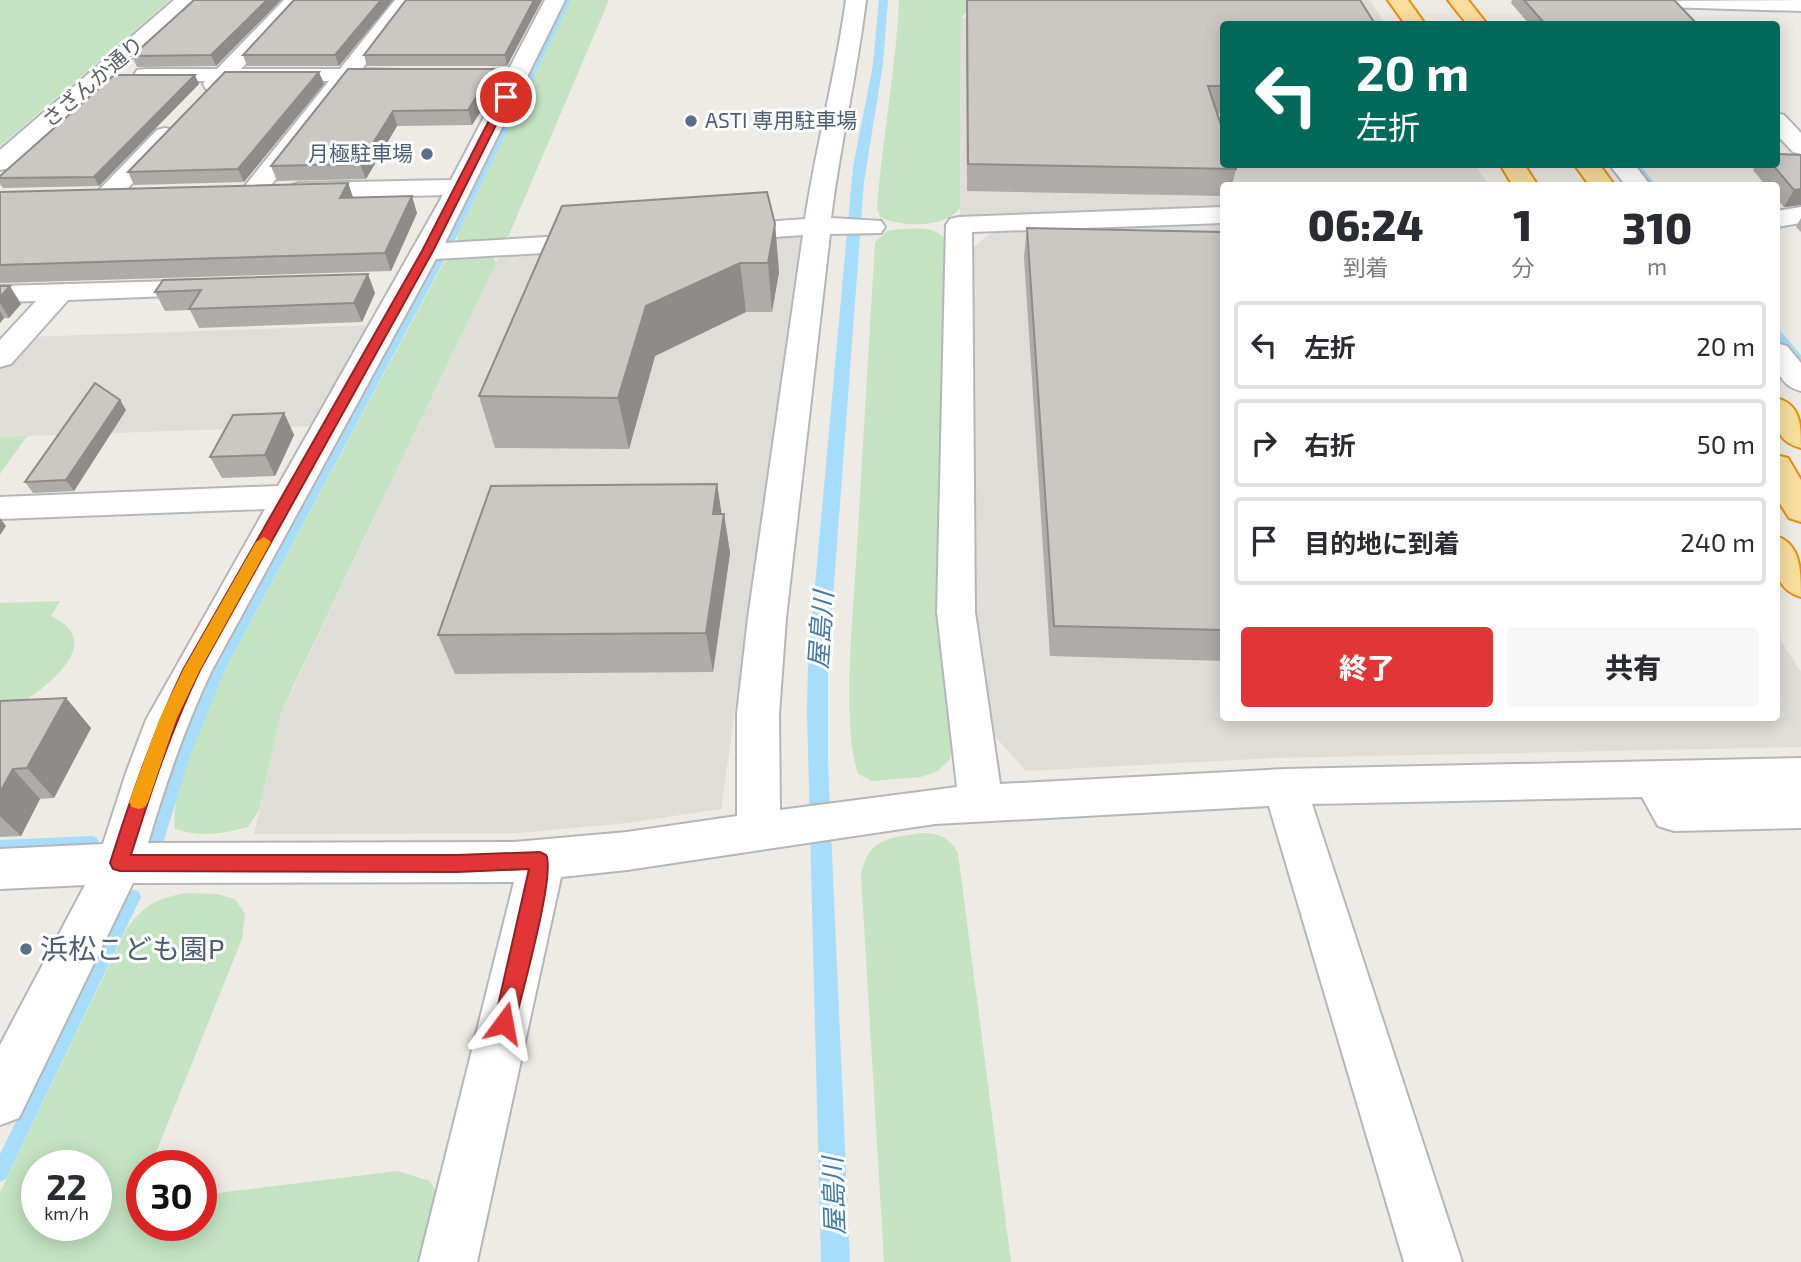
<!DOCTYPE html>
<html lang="ja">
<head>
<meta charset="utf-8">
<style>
	:root { --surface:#fff; --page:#f7f7f7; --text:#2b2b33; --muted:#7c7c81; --line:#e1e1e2; --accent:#e23535 }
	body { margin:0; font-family:"Exo 2","Noto Sans JP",sans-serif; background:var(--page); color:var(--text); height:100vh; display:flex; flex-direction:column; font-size:26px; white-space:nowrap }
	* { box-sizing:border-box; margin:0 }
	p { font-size:23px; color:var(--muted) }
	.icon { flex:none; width:38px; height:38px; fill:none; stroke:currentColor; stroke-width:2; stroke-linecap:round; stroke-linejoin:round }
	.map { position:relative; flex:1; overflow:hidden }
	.drawer { position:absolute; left:1220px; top:182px; width:560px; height:539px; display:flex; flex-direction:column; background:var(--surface); border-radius:7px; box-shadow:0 4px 18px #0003 }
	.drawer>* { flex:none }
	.banner { position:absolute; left:1220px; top:21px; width:560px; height:147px; border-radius:7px; box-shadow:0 4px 18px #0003; background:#00695c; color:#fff; overflow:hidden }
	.speed { position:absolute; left:21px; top:1150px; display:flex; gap:14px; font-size:35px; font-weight:700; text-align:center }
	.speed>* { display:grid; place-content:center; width:91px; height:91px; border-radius:50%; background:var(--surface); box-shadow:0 4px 18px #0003; line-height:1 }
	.speed small { font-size:18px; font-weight:400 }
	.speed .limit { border:10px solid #d22; background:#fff; color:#111 }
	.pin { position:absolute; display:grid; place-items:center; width:60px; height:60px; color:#fff; margin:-30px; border:4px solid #fff; border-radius:50%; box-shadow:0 2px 7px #0007 }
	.me { position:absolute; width:77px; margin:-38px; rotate:13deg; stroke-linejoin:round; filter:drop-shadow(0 0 5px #0008) }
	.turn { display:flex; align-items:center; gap:24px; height:147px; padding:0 21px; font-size:32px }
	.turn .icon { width:91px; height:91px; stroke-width:2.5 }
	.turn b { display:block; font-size:49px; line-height:60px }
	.eta { display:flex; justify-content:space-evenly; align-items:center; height:119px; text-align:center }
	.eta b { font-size:42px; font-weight:800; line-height:49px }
	.button { display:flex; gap:14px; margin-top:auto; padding:14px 21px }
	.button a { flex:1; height:80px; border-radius:7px; background:var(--accent); color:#fff; font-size:28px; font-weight:800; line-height:80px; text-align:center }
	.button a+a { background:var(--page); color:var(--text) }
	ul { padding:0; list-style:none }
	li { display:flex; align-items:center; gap:21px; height:88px; margin:0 14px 10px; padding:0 7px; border:4px solid var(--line); border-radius:7px }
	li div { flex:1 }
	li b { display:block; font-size:26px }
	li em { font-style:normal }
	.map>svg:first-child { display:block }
	.industrial { fill:#dfddd8 }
	.green { fill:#c4e4c1; fill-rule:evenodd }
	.water { fill:#a6ddfc }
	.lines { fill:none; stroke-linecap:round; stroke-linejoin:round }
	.stream { fill:#a6ddfc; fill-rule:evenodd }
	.minor-casing { stroke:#b4b7ba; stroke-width:4 }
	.tertiary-casing { stroke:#b4b7ba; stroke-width:4 }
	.trunk-casing { stroke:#e89009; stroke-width:4 }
	.minor { fill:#fff; fill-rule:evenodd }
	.tertiary { fill:#fff; fill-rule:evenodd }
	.trunk { fill:#fade9d; fill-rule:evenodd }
	.wall { fill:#afaba8 }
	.shaded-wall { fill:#8e8b88 }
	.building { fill:#cbc7c3; stroke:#8e8b88; stroke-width:2 }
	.route { fill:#e23535; stroke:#932222; stroke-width:2 }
	.slow { fill:#f59e0b }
	.service-dot { fill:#5c6f8a; stroke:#fff; stroke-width:2.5 }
	.labels { text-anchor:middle; stroke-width:6; stroke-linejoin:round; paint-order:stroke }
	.far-street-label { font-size:21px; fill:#5c6064; stroke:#fff }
	.far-service-label { font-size:21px; fill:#4e5e75; stroke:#fff; text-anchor:start }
	.water-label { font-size:26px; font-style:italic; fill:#417aa4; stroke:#fff }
	.near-service-label { font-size:28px; fill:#4e5e75; stroke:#fff; text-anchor:start }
</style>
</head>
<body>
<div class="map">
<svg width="1801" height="1262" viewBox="0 0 1801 1262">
	<rect width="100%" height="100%" fill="#eeebe4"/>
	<path class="industrial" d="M1228,0H1370L1385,24H1223V164L1475,165L1489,185L1223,186V210L960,220L961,18Z
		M1223,221V718H1776V633L1801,672V747L1275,758L1026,771L993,734L975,613L972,249L995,229Z
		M803,235L721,809L627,823L519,833L254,834L281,714L500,254Z
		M373,325L316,426L0,437V366L27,337Z"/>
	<path class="green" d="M0,0H170L0,146Z
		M571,0H609L509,235L502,242L458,243L457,236Z
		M899,0H979L961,18L960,208C945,229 901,227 880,217L877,209C882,139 896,70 899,0Z
		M900,229C915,229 937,225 946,241L938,579L941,651L952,743L950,759L938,771L921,777L872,781L858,774C842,725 852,631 855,578C862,466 868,354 875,242L887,231Z
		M484,255L493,257L496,263L292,689L281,714L259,810L248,827C223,834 200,837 175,829C170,781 205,714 225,670L443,264L453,257Z
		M27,436L0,474V437Z
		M60,601L51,616C115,645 29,701 0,715V603Z
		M922,833C940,833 949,838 958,853L1011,1262H884L861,875C868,838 889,838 922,833Z
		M185,893L217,894L235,899L245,914L242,939L151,1165L142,1166V1225H201V1195L398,1171L430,1181L443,1203L421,1262H0V1192L127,928C145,904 156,899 185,893ZM37,1166H96V1225H37Z"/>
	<path class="water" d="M879,0H888L883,64L864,182L828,664V762L850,1262H821L807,712L808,663L853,167L873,64Z"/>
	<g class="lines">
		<path class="stream" d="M565,0H571L452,246L445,248L444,246Z
			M1776,109L1801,134V140L1776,116Z
			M1631,164H1639L1657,186H1648Z
			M440,253L447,255L225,670L191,753L163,843L158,845L145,843L143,839L145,835L153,833L178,753L213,670Z
			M1776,328L1779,329L1801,355V364L1798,363L1776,337Z
			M92,836L97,838L99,842L97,846L92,848L0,852V840Z
			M134,890L139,892L141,897L6,1179L0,1182V1154L129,892Z"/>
		<defs>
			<path id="minor" d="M284,0H305L241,69H340L395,0H415L362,69L404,70L407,75L404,80L352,81L262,197L253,200L244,197L240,192L329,81H228C221,89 217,91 206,89L203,84L205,81H145L137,80L134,75L137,70L145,69H217Z
				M545,0H565L445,243L597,234L606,236L610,242L606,248L597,250L436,259L212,670C185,726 166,783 148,843L514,842L627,832L737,816V714L748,618L803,235L724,241L715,239L711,233L715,227L724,225L805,219C816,145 836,74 846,0H866C857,74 840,145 831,218L881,221L885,227L881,233L830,234L786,618L779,714L780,810L957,787L937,612L946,225L950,219L959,217L1223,207V223L972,232L975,612L1000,784L1285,769L1801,758V828L1674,831L1658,826L1642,797L1312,804L1462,1262H1404L1269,806L935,824L627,870L561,877L477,1262H419L514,882L133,883L19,1118L0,1125V1045L85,885L0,889V849L103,844L126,773L146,720L265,509L0,519V497L278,486L443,195L299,199L290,196L286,191L290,186L299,183L451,180Z
				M1801,0V11L1665,7L1655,1Z
				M1776,113L1784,115L1801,133V154L1793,152L1776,134Z
				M165,128L173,130L177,135L173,140L115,202L106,205L97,202L93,197L97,192L157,130Z
				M1609,164H1634L1651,186H1626Z
				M1801,207V223L1776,227V211Z
				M209,280L219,282L223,288L219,294L68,300L11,364L0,367V340L36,301L0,302V286Z
				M1776,343L1787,346L1801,363V391C1776,385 1776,365 1776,343Z"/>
			<path id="tertiary" d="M174,0H196L9,168L0,170V150Z"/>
			<path id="trunk" d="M1388,0H1408L1425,24H1405Z
				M1448,0H1468L1487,24H1467Z
				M1500,164H1524L1538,186H1513Z
				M1574,164H1599L1615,186H1590Z
				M1776,398C1801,404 1801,425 1801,448C1773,441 1776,421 1776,398Z
				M1776,455L1788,458L1801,480V522L1789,518L1776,497Z
				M1776,536C1801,544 1801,571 1801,597C1771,588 1776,562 1776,536Z"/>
		</defs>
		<use href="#minor" class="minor-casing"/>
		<use href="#tertiary" class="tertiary-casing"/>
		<use href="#trunk" class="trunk-casing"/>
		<use href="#minor" class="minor"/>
		<use href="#tertiary" class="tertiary"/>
		<use href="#trunk" class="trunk"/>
	</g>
	<path class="wall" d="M194,0H281L216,66L137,67L132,56Z
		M294,0H393L339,66H247L243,55Z
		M406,0H542L507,66H367L364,55Z
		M967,0L1223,24V113H1217L1236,169L1232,186H1223V196L967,191L966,22Z
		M1512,0H1674L1697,24H1529L1511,3Z
		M348,69H494L498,84L472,125L397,126L366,179L277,181L271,166Z
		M199,84L99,186L3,188L0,184V176Z
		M324,84L244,182L134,185L128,172Z
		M1801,155V205L1784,207L1776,198V186H1766L1753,170L1756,164H1776Z
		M348,183L353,198L417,213L391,271L0,283V192Z
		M1801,218V232L1796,227Z
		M775,224L779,272L772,312H746L655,356L629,449L495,448L479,396Z
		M1027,228L1223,232V661L1050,656L1024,257Z
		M163,280L375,293L362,322L199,328L190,310L165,311L155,292Z
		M0,286L21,304L9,318H4L0,323Z
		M126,410L74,491L33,493L25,482Z
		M284,413L294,435L275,476L222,478L210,457Z
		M717,484L721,514H724L730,553L713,672L455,674L438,635Z
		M66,698L91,728L54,798L40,799L21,836L0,837V701Z"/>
	<path class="shaded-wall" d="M267,0H281L216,66L211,55Z
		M381,0H393L339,66L335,55Z
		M534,0H542L507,66L505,55Z
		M494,69L498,84L472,125L468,110Z
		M319,72L324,84L244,182L238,169Z
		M195,75L199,84L99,186L94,177Z
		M393,111L397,126L366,179L360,164Z
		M348,183L354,200L340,198Z
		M1801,189V205L1784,207L1794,190Z
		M412,196L417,213L391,271L385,253Z
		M775,224L779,272L772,312L768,263Z
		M740,263L746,312L655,356L629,449L618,398L646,306Z
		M368,274L375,293L362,322L354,303Z
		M10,286L21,304L9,318L0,303V297Z
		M0,311L4,318L0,323Z
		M120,400L126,410L74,491L66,480Z
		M284,413L294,435L275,476L265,455Z
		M717,484L723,522L724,514L730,553L713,672L706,633L713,514Z
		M0,518L6,526L0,535Z
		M66,698L91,728L54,798L27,768Z
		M13,769L40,799L21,836L0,816V792Z"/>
	<path class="building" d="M194,0H267L211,55L132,56Z
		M294,0H381L335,55H243Z
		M406,0H534L505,55H364Z
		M967,0H1360L1375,24H1223V86H1208L1223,131V164H1235L1236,169L968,164Z
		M1524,0H1674L1697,24H1545Z
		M348,69H494L468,110L393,111L360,164L271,166Z
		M225,72H319L238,169L128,172Z
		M114,75H195L94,177L0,178V176Z
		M1776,154L1801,155V189L1794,190L1772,164H1776Z
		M348,183L340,198L412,196L385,253L0,265V192Z
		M767,192L775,224L768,263H740L646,306L618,398L479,396L562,206Z
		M1027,228L1223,232V630L1054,626Z
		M368,274L354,303L189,309L201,290L155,292L163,280Z
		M0,286H10L0,297Z
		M95,383L120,400L66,480L25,482Z
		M284,413L265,455L210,457L233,415Z
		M717,484L713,514H724L706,633L438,635L491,486Z
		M66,698L27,768L13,769L0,792V701Z"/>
	<path class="route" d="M506,95L510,97L433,251L200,670C171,730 151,791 131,855H457L540,852L546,855C556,874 521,995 515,1023L512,1030L504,1033L497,1030L494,1023L529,869L457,872L120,871L113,869L110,863C131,797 153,733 183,670L422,251L501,97Z"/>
	<path class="slow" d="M264,537L271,542L200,670L176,720L148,802L145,807L139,809L132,807L129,802L159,720L183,670L256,542Z"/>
	<g class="service-dot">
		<circle cx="691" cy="121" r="7"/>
		<circle cx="427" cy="154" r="7"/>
		<circle cx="26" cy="949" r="7"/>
	</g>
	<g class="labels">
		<g class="far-street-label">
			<text transform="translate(93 82) rotate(-41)" y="7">さざんか通り</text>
		</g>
		<g class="far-service-label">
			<text x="705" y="128">ASTI 専用駐車場</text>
			<text x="413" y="161" text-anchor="end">月極駐車場</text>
		</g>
		<g class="water-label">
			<text transform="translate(821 630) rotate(-86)" y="9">屋島川</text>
			<text transform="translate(834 1196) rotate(-92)" y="9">屋島川</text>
		</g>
		<g class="near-service-label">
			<text x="40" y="959">浜松こども園P</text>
		</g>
	</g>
</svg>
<div class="speed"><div>22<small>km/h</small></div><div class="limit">30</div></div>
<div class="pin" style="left:506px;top:97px;background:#d93025"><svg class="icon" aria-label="arrive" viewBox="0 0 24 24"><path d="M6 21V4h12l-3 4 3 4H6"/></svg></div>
<svg class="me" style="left:504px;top:1023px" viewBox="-20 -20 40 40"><path d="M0-17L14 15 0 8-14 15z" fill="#e23535" stroke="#fff" stroke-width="4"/></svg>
<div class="banner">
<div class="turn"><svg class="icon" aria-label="left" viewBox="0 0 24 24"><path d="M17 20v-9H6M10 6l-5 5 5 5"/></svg><div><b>20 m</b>左折</div></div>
</div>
<section class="drawer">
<div class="eta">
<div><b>06:24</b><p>到着</p></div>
<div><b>1</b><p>分</p></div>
<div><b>310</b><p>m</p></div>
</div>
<ul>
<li><svg class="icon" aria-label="left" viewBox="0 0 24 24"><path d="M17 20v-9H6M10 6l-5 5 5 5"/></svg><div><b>左折</b></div><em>20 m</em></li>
<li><svg class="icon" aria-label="right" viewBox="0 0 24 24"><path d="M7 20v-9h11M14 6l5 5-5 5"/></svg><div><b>右折</b></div><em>50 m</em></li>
<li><svg class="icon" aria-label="arrive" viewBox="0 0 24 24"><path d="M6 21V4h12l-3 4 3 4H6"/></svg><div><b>目的地に到着</b></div><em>240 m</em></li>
</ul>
<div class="button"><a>終了</a><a>共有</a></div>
</section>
</div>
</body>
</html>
